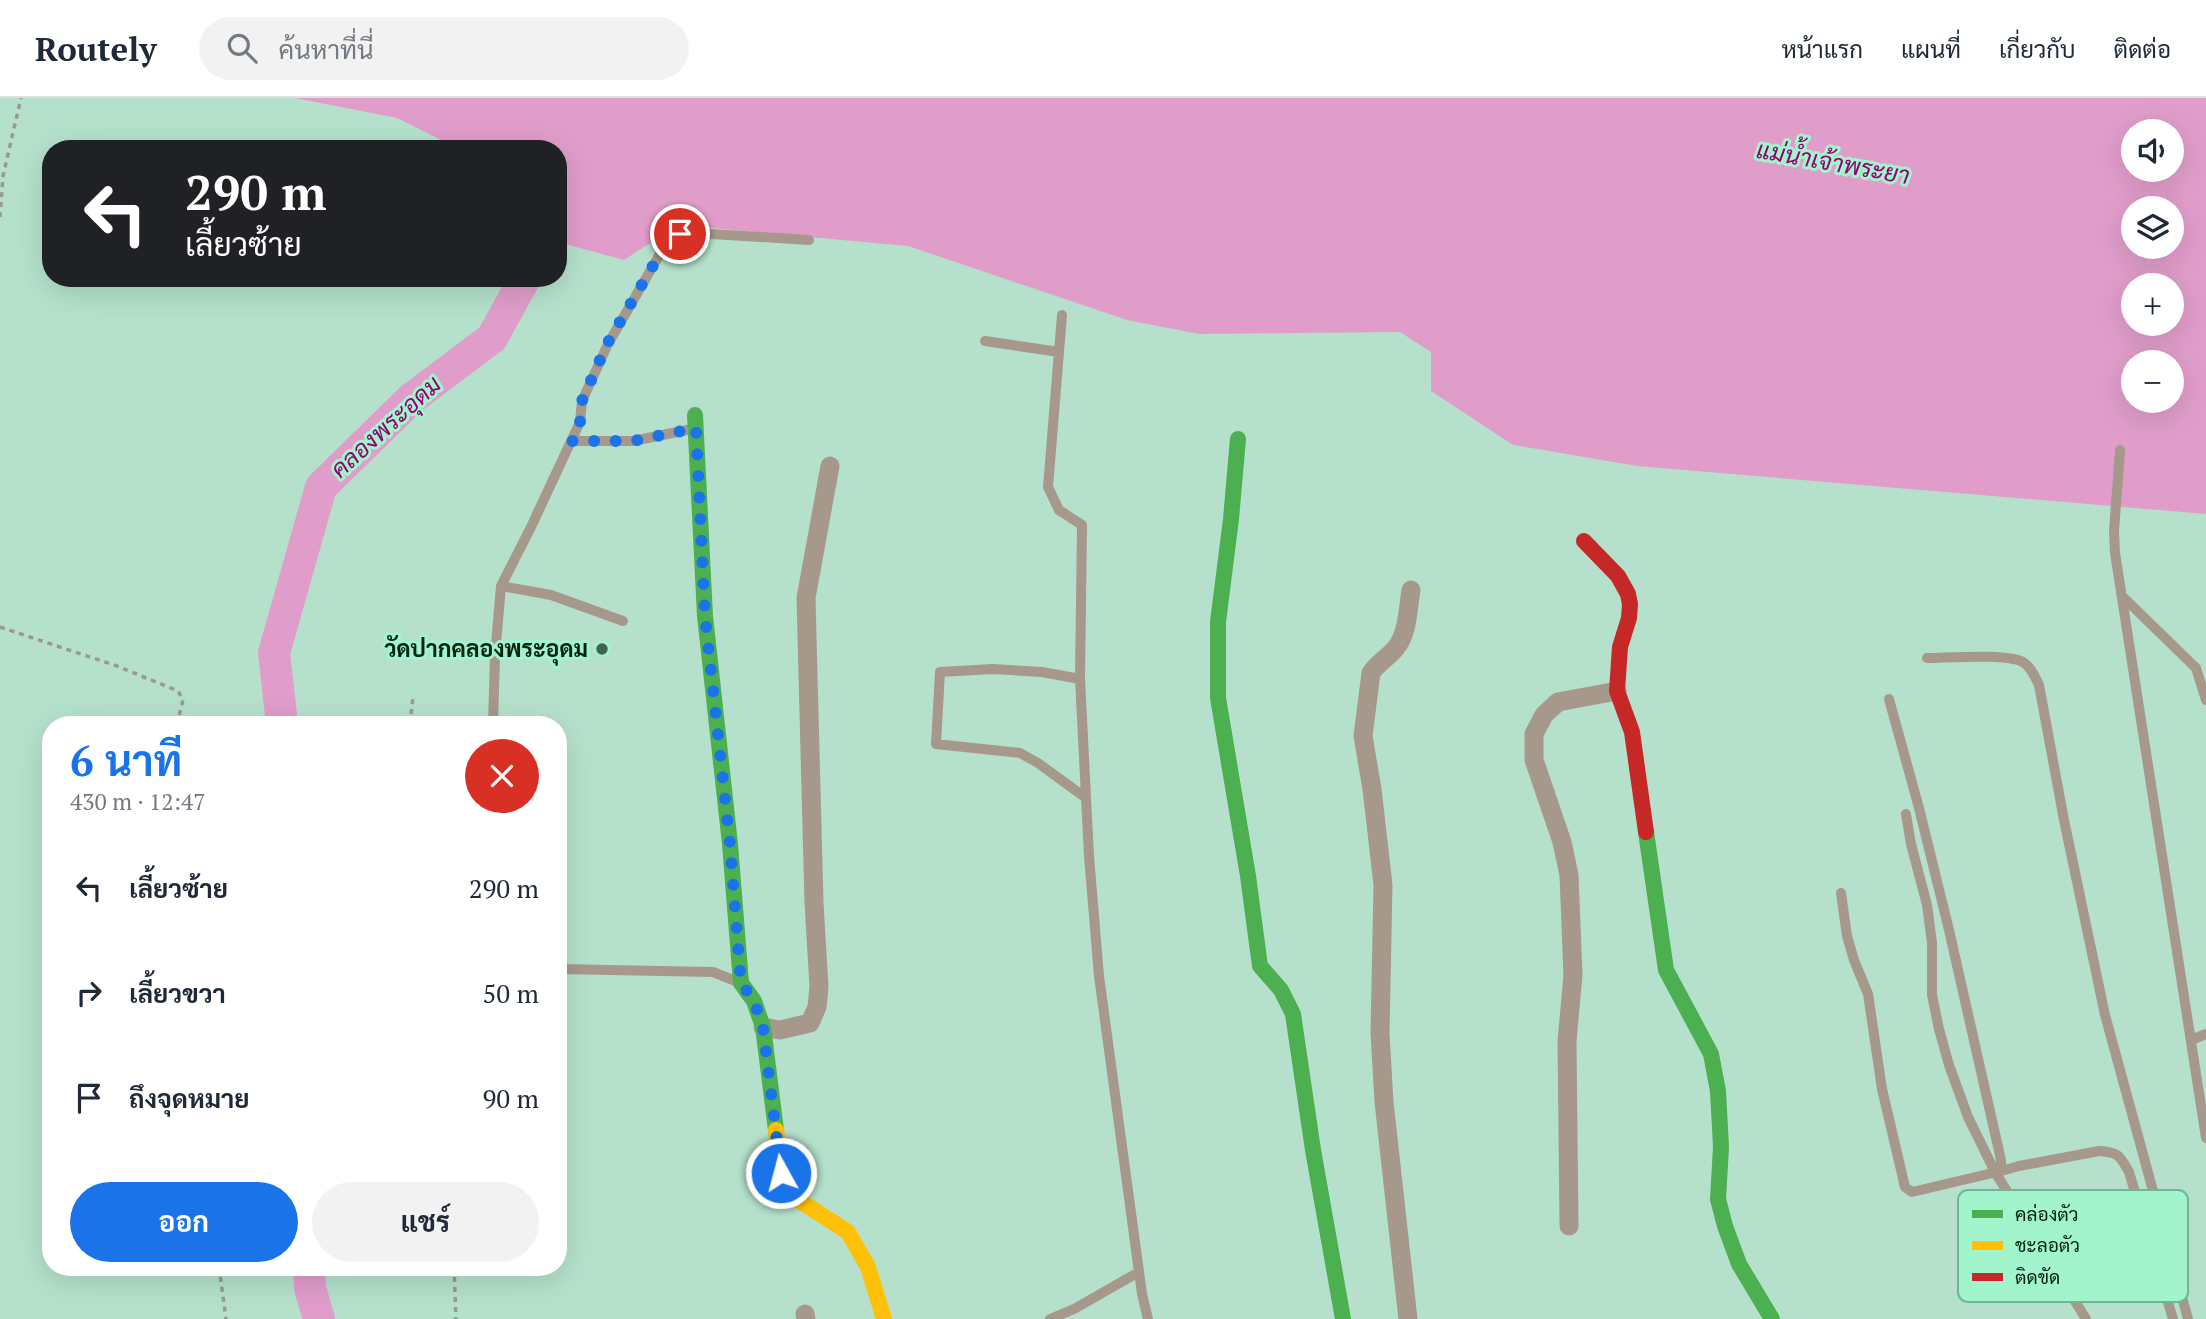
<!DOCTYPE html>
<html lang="th">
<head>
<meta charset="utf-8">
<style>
	:root { --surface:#fff; --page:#f2f2f3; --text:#1f2937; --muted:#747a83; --line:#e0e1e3; --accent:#1a73e8 }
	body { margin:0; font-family:"PT Serif",Sarabun,serif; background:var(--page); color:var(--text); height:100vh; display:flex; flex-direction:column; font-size:26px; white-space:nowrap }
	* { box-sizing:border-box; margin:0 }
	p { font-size:23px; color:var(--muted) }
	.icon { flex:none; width:38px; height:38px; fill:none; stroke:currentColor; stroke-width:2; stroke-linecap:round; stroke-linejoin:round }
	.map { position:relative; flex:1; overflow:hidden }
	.details { position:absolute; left:42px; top:618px; width:525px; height:560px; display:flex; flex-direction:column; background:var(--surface); border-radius:28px; box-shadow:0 7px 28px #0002 }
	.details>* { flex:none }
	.guide { position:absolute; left:42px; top:42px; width:525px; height:147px; border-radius:28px; box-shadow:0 7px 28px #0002; background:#202124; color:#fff; overflow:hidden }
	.controls { position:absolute; left:2121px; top:21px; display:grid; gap:14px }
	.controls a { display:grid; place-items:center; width:63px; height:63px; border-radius:50%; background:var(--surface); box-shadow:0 7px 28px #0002; font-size:35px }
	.pin { position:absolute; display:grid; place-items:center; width:60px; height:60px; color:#fff; margin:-30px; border:4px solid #fff; border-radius:50%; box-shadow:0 2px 7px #0007 }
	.me { position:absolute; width:77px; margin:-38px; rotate:353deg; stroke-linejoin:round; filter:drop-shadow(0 0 5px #0008) }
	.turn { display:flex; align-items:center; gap:24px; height:147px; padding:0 28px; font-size:32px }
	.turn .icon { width:91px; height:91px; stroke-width:2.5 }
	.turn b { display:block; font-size:49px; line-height:60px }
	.round { display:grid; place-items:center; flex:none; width:74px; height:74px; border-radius:37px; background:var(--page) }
	.overview { display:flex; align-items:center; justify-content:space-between; height:119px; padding:0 28px }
	h1 { font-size:42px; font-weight:700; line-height:52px; color:var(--accent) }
	.button { display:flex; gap:14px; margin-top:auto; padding:14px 28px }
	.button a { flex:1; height:80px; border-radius:42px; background:var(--accent); color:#fff; font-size:28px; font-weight:700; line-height:80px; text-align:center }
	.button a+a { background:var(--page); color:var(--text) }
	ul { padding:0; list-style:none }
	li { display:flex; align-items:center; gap:21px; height:105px; padding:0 28px }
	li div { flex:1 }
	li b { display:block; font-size:26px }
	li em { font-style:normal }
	header { display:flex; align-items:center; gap:42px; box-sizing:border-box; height:98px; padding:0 35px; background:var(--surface); border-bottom:2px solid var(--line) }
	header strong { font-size:33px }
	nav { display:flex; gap:38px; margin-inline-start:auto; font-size:24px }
	.search { width:490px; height:63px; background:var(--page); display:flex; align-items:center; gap:18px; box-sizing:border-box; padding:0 24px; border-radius:38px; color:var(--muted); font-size:26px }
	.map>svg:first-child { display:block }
	.water { fill:#e09dca; fill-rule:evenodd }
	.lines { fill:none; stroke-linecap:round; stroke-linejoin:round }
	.river { stroke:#e09dca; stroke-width:32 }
	.path { stroke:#989a8d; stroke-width:3.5; stroke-dasharray:5 5; stroke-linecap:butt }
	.lane { stroke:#a7988c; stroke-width:10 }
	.street { stroke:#a7988c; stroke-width:19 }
	.fast { stroke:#4caf50; stroke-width:16 }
	.slow { stroke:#ffc107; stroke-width:16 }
	.jam { stroke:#c62828; stroke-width:16 }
	.route { stroke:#1a73e8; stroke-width:12; stroke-dasharray:0 21.6 }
	.poi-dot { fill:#3f6454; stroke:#a2f4cd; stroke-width:2.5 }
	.labels { text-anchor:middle; stroke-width:6; stroke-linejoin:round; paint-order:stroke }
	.poi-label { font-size:23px; font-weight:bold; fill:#002113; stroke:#a2f4cd; text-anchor:end }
	.water-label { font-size:24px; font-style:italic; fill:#940070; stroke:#a2f4cd }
	.key { fill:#a2f4cd; stroke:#71b595; stroke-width:2 }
	.key-label { font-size:19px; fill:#002113 }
</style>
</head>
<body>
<header>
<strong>Routely</strong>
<div class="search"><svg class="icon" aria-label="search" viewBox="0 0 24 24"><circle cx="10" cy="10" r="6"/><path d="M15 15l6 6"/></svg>ค้นหาที่นี่</div>
<nav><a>หน้าแรก</a><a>แผนที่</a><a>เกี่ยวกับ</a><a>ติดต่อ</a></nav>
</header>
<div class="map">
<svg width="2206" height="1221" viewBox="0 0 2206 1221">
	<rect width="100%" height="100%" fill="#b5e1cc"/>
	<path class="water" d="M295,0H2206V416L1637,368L1513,347L1431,293V254L1400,234L1199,236L1127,222L908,148L678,127L624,162L558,144V51H455L451,47L397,20ZM2133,33H2172V72H2133ZM2133,110H2172V149H2133ZM2133,187H2172V226H2133ZM2133,264H2172V303H2133Z"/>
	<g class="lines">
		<path class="river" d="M282,626L274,555L321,389L411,301L492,240L525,180
			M309,1169L310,1190L319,1221"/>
		<path class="path" d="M0,119L3,78L21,0
			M0,529L117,568L178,593L183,602L177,626
			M410,626L413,599
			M219,1169L226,1221
			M454,1169L456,1221"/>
		<path class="lane" d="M1062,217L1048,389L1059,412L1082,427L1080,581L1089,758L1099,878L1142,1196L1148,1221
			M985,243L1059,254
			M572,343H633L692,331
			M2120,352L2114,433L2115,455L2206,1040
			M501,488L551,497L623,523
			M2122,498L2196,570L2206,602
			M1927,560C1948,560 2006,555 2023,564C2031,569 2035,579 2039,587L2064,722L2105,917L2188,1221
			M1080,581L1042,574L993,571L940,574L936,646L1020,655L1038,665L1086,700
			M1889,601L1919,710L1949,832L2001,1062V1073L2019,1068L2099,1053C2119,1054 2120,1058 2129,1074L2173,1221
			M493,626L495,558L501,488L531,429L580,324L582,303L608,246L664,149L678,136L695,135L809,142
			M1906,716L1911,746L1927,807L1932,845V897L1939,931L1949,967L1968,1019L1995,1074L2086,1221
			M1841,795L1847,838L1854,862L1868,896L1882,991L1905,1089L1912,1094L2001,1073
			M558,871L713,874L738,884
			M2191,942L2206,936
			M1050,1221L1074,1211L1139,1174"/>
		<path class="street" d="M763,929L780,932L810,925L817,909L819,889L814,805L806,500L830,368
			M1569,1128L1567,943L1573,877L1569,777L1562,744L1534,662V636L1544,617L1558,604L1617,593
			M805,1216L806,1221
			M1408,1221L1384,1004L1380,935L1383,787L1372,691L1363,638L1371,575C1378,564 1391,558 1398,547C1408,532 1408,510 1411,492"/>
		<path class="fast" d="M695,317L705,518L730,746L741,885L754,903L763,929L776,1032
			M1238,341L1231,421L1218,524V600L1248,778L1260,868L1281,892L1293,916L1313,1052L1343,1221
			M1646,734L1666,872L1711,956L1718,993L1721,1049L1718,1101L1725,1128L1739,1166L1772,1221"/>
		<path class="slow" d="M776,1032L783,1090L786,1094L848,1134L868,1169L884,1221"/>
		<path class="jam" d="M1584,443L1618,478L1628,496L1630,506L1629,520L1620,549L1617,593L1632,634L1646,734"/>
	</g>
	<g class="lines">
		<path class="route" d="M680,136L664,149L607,246L582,303L580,324L572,343H633L696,330L705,518L730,746L741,885L754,903L763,929L781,1075"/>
	</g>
	<circle class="poi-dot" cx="602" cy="551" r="7"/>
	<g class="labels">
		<g class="poi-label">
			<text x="588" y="559">วัดปากคลองพระอุดม</text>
		</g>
		<g class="water-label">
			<text transform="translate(1833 65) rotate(10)" y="8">แม่น้ำเจ้าพระยา</text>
			<text transform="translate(386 329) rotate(-42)" y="8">คลองพระอุดม</text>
		</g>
	</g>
	<rect x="1958" y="1092" width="230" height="112" rx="10" class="key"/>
	<rect x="1972" y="1112" width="31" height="8" fill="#4caf50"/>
	<rect x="1972" y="1143" width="31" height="9" fill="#ffc107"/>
	<rect x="1972" y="1175" width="31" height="8" fill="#c62828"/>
	<g class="key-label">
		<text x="2015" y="1123">คล่องตัว</text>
		<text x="2015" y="1154">ชะลอตัว</text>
		<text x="2015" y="1186">ติดขัด</text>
	</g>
</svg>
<div class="controls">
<a><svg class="icon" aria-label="sound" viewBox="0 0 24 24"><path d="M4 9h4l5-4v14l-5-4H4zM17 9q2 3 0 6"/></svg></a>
<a><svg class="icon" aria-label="layers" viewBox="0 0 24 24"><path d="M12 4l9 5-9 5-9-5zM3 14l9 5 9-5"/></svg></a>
<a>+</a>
<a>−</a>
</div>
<div class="pin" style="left:680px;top:136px;background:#d93025"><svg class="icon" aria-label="arrive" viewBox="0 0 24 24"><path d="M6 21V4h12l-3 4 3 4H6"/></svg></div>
<svg class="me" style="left:781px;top:1075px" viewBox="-20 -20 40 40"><circle r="17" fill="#1a73e8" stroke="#fff" stroke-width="3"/><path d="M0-11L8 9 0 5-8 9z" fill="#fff"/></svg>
<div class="guide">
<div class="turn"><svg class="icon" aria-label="left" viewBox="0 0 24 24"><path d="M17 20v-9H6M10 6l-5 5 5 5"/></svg><div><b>290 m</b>เลี้ยวซ้าย</div></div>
</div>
<section class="details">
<div class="overview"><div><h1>6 นาที</h1><p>430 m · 12:47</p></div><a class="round" style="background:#d93025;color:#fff"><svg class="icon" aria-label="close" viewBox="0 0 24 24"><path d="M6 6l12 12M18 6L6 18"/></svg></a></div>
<ul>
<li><svg class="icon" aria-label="left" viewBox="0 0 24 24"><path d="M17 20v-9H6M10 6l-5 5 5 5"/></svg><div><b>เลี้ยวซ้าย</b></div><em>290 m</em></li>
<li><svg class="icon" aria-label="right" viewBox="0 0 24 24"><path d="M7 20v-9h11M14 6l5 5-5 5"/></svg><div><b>เลี้ยวขวา</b></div><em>50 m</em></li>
<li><svg class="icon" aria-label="arrive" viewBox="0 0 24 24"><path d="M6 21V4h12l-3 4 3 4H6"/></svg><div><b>ถึงจุดหมาย</b></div><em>90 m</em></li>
</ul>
<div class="button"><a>ออก</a><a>แชร์</a></div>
</section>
</div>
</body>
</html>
